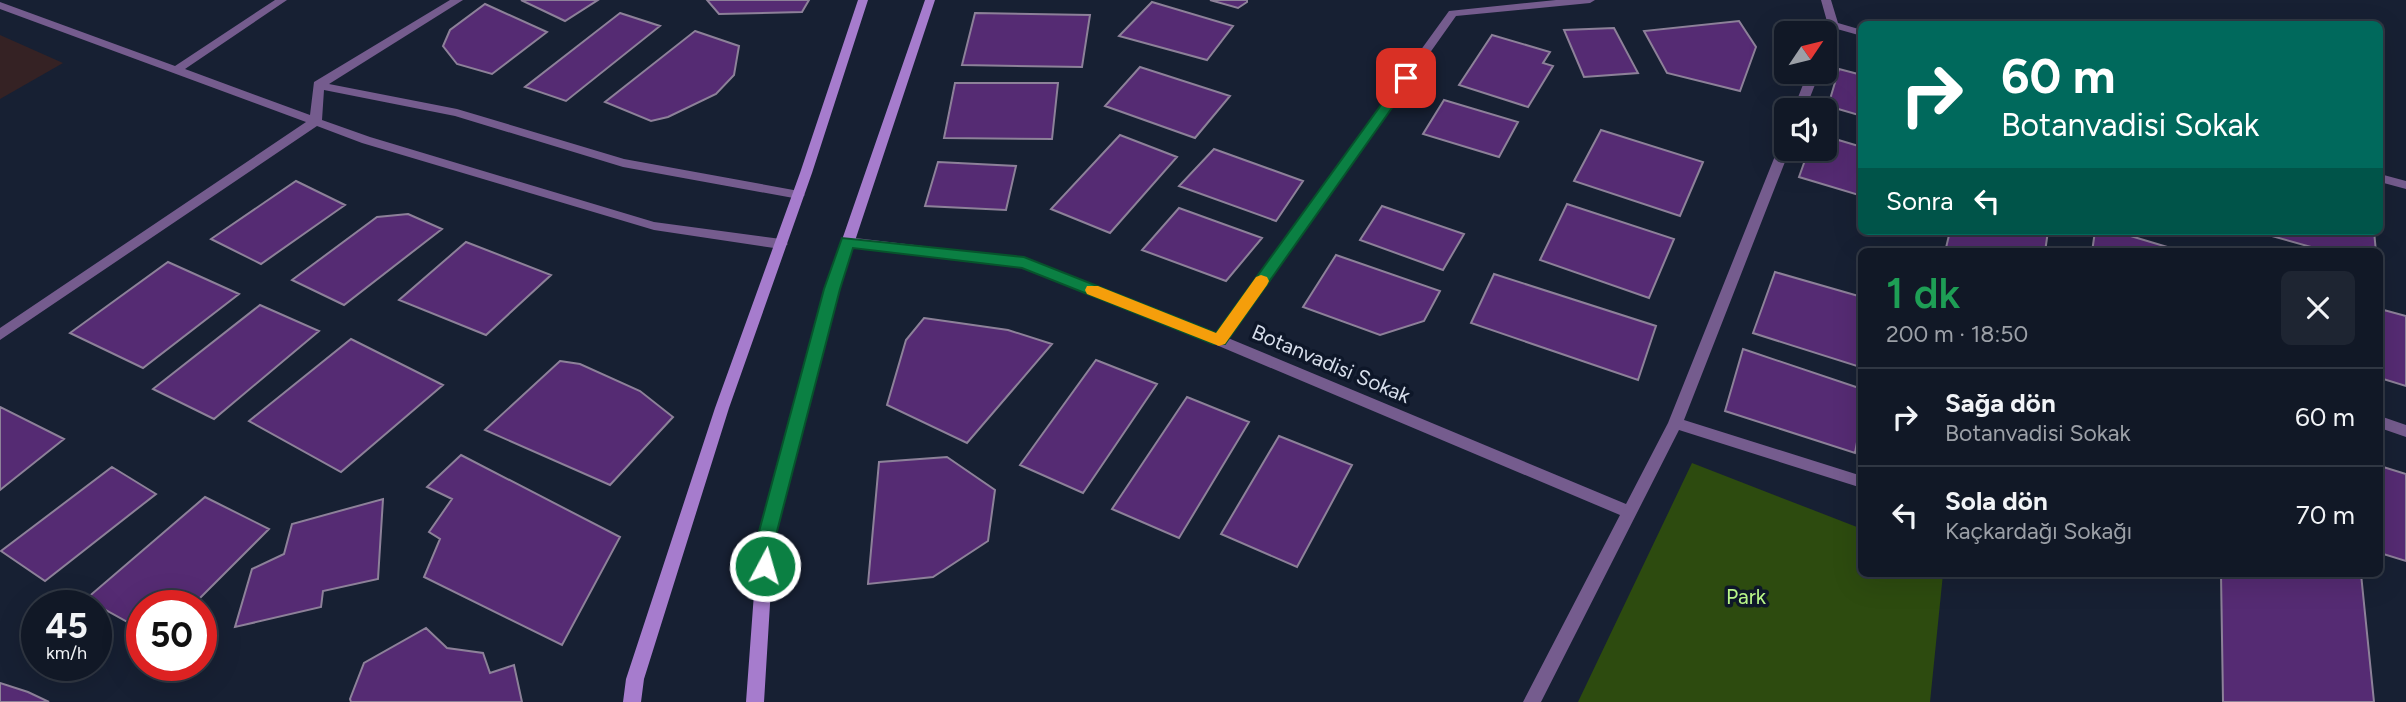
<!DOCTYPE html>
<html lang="tr">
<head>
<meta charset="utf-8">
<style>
	:root { --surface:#111826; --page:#1e2532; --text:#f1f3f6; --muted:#9ca0a7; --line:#303743 }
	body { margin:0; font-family:Figtree,sans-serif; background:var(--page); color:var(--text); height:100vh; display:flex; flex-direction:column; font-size:26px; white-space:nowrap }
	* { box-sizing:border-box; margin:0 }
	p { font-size:23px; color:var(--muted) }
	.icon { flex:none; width:38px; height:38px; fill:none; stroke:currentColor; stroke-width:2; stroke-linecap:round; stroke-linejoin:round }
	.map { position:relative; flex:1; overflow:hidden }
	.details { position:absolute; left:1858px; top:248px; width:525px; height:329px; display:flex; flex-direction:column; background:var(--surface); border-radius:10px; box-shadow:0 7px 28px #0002,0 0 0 2px var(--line) }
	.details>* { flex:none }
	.guide { position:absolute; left:1858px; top:21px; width:525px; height:214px; border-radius:10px; box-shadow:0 7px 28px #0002,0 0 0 2px var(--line); background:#00695c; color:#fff; overflow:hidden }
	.needle { width:46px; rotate:55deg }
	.controls { position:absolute; left:1774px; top:21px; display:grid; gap:14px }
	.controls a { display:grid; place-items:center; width:63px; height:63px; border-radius:10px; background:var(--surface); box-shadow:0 7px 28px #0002,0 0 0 2px var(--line); font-size:35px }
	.speed { position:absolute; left:21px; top:590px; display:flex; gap:14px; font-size:35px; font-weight:700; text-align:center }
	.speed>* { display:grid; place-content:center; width:91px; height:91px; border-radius:50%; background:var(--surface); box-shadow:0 7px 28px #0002,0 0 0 2px var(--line); line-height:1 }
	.speed small { font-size:18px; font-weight:400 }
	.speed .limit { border:10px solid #d22; background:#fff; color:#111 }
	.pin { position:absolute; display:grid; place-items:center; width:60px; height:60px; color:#fff; margin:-30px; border-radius:14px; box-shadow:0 4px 10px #0006 }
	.me { position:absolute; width:77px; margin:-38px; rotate:6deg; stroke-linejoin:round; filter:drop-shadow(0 0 5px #0008) }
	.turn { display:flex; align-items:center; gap:24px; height:147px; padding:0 28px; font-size:32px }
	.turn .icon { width:91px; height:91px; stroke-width:2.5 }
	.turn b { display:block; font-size:49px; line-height:60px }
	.then { display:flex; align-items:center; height:66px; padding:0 28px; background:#0003; gap:14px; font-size:26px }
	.round { display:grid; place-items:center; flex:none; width:74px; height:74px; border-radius:10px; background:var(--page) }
	.overview { display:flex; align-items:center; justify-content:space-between; height:119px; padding:0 28px }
	h1 { font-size:42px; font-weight:600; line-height:52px; color:#1e9e55 }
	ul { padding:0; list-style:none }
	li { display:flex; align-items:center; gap:21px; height:98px; padding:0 28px; border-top:2px solid var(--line) }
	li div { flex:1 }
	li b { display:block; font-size:26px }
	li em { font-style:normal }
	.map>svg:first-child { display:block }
	.education { fill:#352224 }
	.green { fill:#2d4b0f }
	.building { fill:#552b73; stroke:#8d8199; stroke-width:2 }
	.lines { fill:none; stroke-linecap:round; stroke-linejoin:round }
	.street { fill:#755c8e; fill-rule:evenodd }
	.secondary { fill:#a67ccd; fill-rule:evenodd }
	.route { fill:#0b8043; stroke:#07532c; stroke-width:2 }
	.slow { fill:#f59e0b }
	.labels { text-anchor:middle; stroke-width:7; stroke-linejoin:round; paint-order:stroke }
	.street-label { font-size:21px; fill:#d7deeb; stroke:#0e1729 }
	.park-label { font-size:21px; fill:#b9f789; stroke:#0e1729 }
</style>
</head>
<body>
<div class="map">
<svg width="2406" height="702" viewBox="0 0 2406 702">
	<rect width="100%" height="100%" fill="#172033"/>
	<path class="education" d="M0,35L63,63L0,99Z"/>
	<path class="green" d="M1692,463L1862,529V574H1943L1930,702H1578Z"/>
	<path class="building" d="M521,0H598L565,21Z
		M707,0H809L802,12L719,14Z
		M1210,0H1247V2L1238,8Z
		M1152,2L1233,26L1207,60L1119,36Z
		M485,4L547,32L492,74L457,64L443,46L450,30Z
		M620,13L660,26L566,101L525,87Z
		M975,13L1090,15L1082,67L962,65Z
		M1739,21L1756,47L1740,91L1667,73L1644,31Z
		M1614,28L1638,73L1584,77L1564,30Z
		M695,31L739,46L734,75L716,94L668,117L651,121L605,102Z
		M1492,35L1550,52L1543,63L1553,66L1528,107L1459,85Z
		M1140,67L1230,96L1195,138L1105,106Z
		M1839,69L1862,75V116L1828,106Z
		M955,83H1058L1052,139L944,138Z
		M1444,100L1518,122L1499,157L1423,134Z
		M1601,130L1703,162L1680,216L1574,181Z
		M1120,135L1177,157L1110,233L1051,209Z
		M1825,136L1862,147V196L1799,177L1809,149H1825Z
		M1214,149L1303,181L1276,221L1179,186Z
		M938,162L1016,166L1006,210L925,206Z
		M296,181L345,205L261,264L211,239Z
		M1567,204L1674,239L1649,298L1540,260Z
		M1382,206L1464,234L1443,270L1360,240Z
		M1179,208L1262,238L1226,281L1142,250Z
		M408,214L442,229L344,305L292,280L377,217Z
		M1950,231H2048L2045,252H1945Z
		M2095,231H2114L2184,252H2092Z
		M2254,231H2374L2376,252H2329Z
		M466,242L551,275L486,335L399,300Z
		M1336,255L1440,291L1424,321L1380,335L1303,307Z
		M168,262L239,294L143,368L70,333Z
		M1775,272L1862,297L1860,367L1753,333Z
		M1494,274L1656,326L1638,380L1471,323Z
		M260,305L319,331L214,419L153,389Z
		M2380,309L2406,316V386L2380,378Z
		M924,318L1008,330L1052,344L967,443L887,405L906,340Z
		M351,339L443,385L341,472L249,421Z
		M1743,349L1862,389V415L1855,453L1725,411Z
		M1096,360L1157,384L1083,493L1020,465Z
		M560,361L580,364L640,391L673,417L610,485L485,430Z
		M1187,397L1249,422L1179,538L1112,509Z
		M0,407L64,439L0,490Z
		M1279,436L1352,465L1297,567L1221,534Z
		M461,455L620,537L562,645L424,577L440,539L429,532L452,499L427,487Z
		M947,457L995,490L988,541L933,577L868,584L879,462Z
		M2380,466L2406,474V561L2380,553Z
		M112,467L156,494L45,581L1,551Z
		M205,497L269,529L192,606H142V630L86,599Z
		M383,499L378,579L323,591L321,607L235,627L252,569L284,554L292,524Z
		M2221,574H2361L2374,702H2223Z
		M426,628L447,648L483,653L490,673L514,665L522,702H351L350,699L364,663Z
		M0,683L28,692L49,702H0Z"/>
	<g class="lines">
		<path class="street" d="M275,0H287L185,69L310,115L314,82L450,0H463L329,84L457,109L624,159L799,191L805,195L799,199L623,167L455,116L324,90L322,120L370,137L654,222L781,239L788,244L781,249L654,230L362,143L317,126L0,340V328L306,122L0,9V2L175,66Z
			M1556,0H1595L1590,3L1456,16L1228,338L1626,504L1668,423L1781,141L1787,137V149H1790L1684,420L1862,476V488L1679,430L1541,702H1523L1620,515L1214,344L1022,267L847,247L841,242L847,237L1024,258L1216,333L1449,11Z
			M1821,0H1831L1838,23L1862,30V36L1837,29L1831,44L1825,47L1824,33L1828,25Z
			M1808,72H1820L1805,110H1793Z
			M2380,174L2406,181V189L2380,182Z
			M2380,416L2406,425V437L2380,428Z"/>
		<path class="secondary" d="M858,0H868L812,173L729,408L644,679L641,702H623L626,679L715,408L800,173Z
			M925,0H935L839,289L774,539L764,702H746L758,539L825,289Z"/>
	</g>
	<path class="route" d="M1406,74L1413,78L1411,81L1225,344H1213L1022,268L853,248L840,289L775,539L771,572L765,574L758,572L755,566L757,539L824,289L842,238L1024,257L1216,333L1402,76Z"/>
	<path class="slow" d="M1261,275L1267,277L1269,281L1267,285L1225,344L1219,346L1087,294L1085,290L1087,286H1098L1216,333L1256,277Z"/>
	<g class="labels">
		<g class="street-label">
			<text transform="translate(1331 364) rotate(23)" y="7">Botanvadisi Sokak</text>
		</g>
		<g class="park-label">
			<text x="1746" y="604">Park</text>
		</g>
	</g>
</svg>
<div class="controls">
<a><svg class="needle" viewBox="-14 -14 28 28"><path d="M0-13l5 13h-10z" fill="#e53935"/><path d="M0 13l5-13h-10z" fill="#9ca0a7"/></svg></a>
<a><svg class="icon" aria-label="sound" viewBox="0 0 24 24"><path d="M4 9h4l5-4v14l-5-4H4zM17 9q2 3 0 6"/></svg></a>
</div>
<div class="speed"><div>45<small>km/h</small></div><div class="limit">50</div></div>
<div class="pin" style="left:1406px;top:78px;background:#d93025"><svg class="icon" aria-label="arrive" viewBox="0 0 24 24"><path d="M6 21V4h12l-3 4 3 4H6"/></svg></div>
<svg class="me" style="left:765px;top:566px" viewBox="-20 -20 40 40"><circle r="17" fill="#0b8043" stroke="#fff" stroke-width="3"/><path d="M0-11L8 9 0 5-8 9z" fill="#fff"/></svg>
<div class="guide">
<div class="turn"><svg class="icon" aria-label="right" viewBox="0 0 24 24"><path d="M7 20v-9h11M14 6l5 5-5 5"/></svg><div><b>60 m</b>Botanvadisi Sokak</div></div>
<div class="then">Sonra<svg class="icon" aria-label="left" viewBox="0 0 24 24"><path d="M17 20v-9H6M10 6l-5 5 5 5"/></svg></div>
</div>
<section class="details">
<div class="overview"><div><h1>1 dk</h1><p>200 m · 18:50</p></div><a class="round"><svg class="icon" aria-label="close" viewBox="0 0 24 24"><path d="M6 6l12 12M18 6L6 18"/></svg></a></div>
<ul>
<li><svg class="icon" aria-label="right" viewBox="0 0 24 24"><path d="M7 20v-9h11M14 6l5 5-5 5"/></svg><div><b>Sağa dön</b><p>Botanvadisi Sokak</p></div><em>60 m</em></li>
<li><svg class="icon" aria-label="left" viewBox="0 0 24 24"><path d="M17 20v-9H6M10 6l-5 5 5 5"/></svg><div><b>Sola dön</b><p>Kaçkardağı Sokağı</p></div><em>70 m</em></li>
</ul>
</section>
</div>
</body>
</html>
